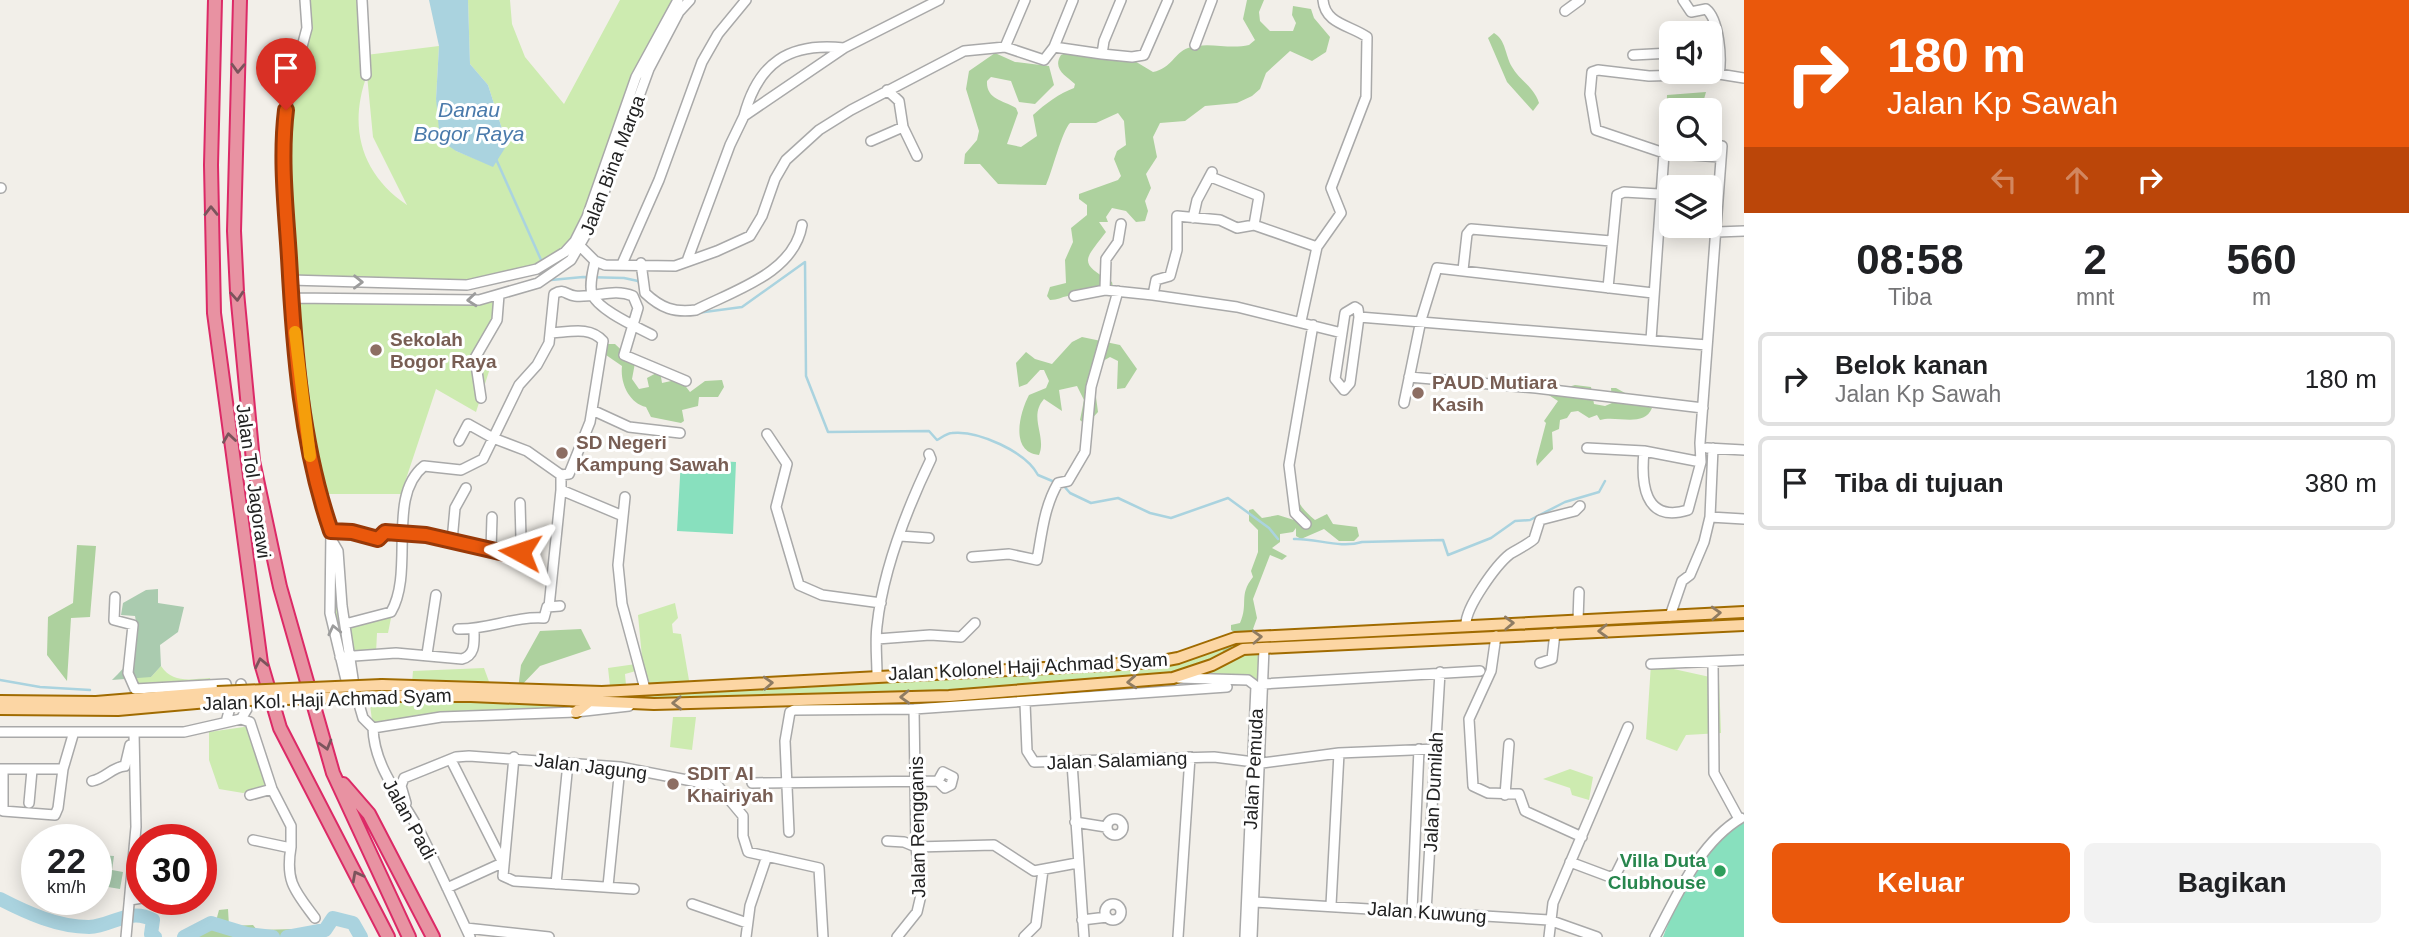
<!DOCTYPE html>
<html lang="id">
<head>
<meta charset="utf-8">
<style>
	:root { --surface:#fff; --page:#f2f2f2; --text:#202124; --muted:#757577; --line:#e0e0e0; --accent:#ea580c }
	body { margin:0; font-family:Helvetica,sans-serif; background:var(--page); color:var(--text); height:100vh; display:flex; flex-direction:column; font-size:26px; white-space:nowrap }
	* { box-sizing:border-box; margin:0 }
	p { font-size:23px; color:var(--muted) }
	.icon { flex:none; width:38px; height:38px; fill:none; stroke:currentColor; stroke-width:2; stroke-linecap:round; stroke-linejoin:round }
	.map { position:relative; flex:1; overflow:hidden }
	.panel { display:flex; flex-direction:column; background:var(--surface); width:665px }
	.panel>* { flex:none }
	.top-card { background:#ea580c; color:#fff; overflow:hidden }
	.buttons { position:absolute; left:1659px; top:21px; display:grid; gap:14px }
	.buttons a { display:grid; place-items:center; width:63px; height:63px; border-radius:10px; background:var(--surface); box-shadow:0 4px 18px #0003; font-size:35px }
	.speed { position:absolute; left:21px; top:824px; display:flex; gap:14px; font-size:35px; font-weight:700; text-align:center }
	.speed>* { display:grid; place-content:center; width:91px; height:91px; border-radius:50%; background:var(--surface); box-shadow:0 4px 18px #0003; line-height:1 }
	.speed small { font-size:18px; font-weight:400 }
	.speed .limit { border:10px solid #d22; background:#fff; color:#111 }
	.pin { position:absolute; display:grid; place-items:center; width:60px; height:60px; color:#fff; margin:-72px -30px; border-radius:50% 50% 50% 0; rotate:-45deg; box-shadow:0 0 7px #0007 }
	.pin .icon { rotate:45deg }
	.me { position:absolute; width:77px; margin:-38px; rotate:275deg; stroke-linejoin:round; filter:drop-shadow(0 0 5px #0008) }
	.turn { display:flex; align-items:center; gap:24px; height:147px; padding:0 28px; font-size:32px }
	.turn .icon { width:91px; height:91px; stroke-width:2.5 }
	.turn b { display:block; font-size:49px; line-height:60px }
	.lanes { display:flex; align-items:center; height:66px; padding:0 28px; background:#0003; justify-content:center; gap:35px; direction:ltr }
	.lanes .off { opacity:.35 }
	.eta { display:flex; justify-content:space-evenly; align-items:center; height:119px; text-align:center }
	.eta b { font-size:42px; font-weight:700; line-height:49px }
	.cta { display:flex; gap:14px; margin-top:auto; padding:14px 28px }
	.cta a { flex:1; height:80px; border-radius:10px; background:var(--accent); color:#fff; font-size:28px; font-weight:700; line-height:80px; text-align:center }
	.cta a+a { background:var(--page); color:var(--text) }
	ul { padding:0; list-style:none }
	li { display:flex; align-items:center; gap:21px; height:94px; margin:0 14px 10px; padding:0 14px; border:4px solid var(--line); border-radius:10px }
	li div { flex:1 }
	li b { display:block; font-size:26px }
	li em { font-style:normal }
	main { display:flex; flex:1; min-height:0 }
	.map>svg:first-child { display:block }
	.grass { fill:#cdebb0; fill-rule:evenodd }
	.forest { fill:#add19e }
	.cemetery { fill:#aacbaf }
	.pitch { fill:#88e0be }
	.water { fill:#aad3df }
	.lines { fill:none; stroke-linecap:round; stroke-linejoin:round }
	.stream { stroke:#aad3df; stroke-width:2.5 }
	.river { stroke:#aad3df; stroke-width:14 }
	.minor-casing { stroke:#a9a9a9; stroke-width:12 }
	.major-casing { stroke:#a06b00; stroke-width:14 }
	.highway-casing { stroke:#dc2a67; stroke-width:16 }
	.minor { stroke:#fff; stroke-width:9 }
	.major { stroke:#fcd6a4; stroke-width:10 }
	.highway { stroke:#e892a2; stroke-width:12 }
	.major-bridge-casing { stroke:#a06b00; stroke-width:14; stroke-linecap:butt }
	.major-bridge { stroke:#fcd6a4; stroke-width:10 }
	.oneway { stroke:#7b545c }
	.oneway2 { stroke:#9c9c9c }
	.oneway3 { stroke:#8f7c63 }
	.route-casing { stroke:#983908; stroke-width:18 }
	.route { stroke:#ea580c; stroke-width:12 }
	.slow { stroke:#f59e0b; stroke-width:12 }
	.education-dot { fill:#8d6e63; stroke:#fff; stroke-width:2.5 }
	.leisure-dot { fill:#2e9e5b; stroke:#fff; stroke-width:2.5 }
	.labels { text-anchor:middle; stroke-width:6; stroke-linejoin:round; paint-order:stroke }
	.street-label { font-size:19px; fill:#222; stroke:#fff }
	.education-label { font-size:19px; font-weight:bold; fill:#785e54; stroke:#fff; text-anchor:start }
	.leisure-label { font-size:19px; font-weight:bold; fill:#27864d; stroke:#fff; text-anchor:end }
	.water-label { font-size:21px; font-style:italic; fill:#4a7aab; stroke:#fff }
</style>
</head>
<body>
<main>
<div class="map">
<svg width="1744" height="937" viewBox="0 0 1744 937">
	<rect width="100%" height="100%" fill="#f2efe9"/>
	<path class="grass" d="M305,0H362L366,55L439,46L436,99L456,151L493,166L503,132L488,85L470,64L468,0H510L512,24L525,57L564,104L620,0H678L649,49L575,241L537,269L487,282L290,280L282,164L286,110L303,50ZM367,75L373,137L407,205C361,174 348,127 367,75Z
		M499,295L497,320L482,359L491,365L476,412L436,389L401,494H319L291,298L424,300Z
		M329,549L338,551L345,624L393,608L388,633H377L376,653L351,655L356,694L330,613Z
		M675,603L678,618L672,624L673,633L681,634L690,686L1155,662L1235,638L1689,615L1690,627L1264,648L1262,763L1253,682C1118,675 983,692 847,699C689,707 530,706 373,728L369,697L645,689L638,615Z
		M636,664V671L625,674L626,685L610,686L608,668Z
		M1651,664L1719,679L1721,733L1686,735L1677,751L1646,739Z
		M161,666C173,684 191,679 210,678L212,684L138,690L129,677H151Z
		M484,668L491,687L412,683L413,671Z
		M673,717H696L692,750L670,747Z
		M251,726L268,785L243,793L219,789L209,760V732Z
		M1570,769L1593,777L1589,800L1572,795L1570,788L1543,779Z"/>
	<path class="forest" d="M1247,0H1264L1259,12L1260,21L1270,31H1293L1296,23L1292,15L1293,6L1311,9L1314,18L1330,37L1326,52L1312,61L1290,51L1266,73L1260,89L1252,96L1237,103L1205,106L1185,121L1160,123L1153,137L1157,157L1146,174L1151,188L1145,201L1148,211L1145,221L1136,222L1126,211L1112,208L1106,217L1108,222H1099L1106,232C1084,261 1078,262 1112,282L1113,287C1098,303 1086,291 1068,296C1061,297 1058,300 1050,300L1047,296L1050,287L1066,283L1065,260L1073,242L1071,228L1087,215V205L1079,199V194L1118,180L1121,176L1114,159L1117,151L1126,145L1124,121L1118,113L1096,123H1070C1062,131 1052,172 1046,185L998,184L980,164H964L965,154L977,140L979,131L966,89L969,71L995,53L1015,62L1049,66L1054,85L1035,104L1019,102L1011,81L991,77L987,81C986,99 1002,100 1016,108L1018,113L1007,144L1021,147L1037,136L1033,115C1045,104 1060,93 1074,88L1075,84C1066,76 1052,69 1061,55L1069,52L1133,60L1153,72C1172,68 1174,53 1188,48C1209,41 1228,50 1249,45L1255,40L1243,19Z
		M1494,33C1506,40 1505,55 1512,67C1520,81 1534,87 1539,103L1533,111L1507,82L1488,38Z
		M1706,92L1701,110H1671V146H1665L1667,95Z
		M1082,337L1120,345L1137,369L1125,388L1117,389L1118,361L1110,357L1103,361L1094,382L1098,412L1086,425L1080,420L1084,400L1077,386L1059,390L1062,411L1044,399C1028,417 1047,436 1039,455C1010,452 1019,414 1029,395L1046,388L1049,381L1044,370H1040L1027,384L1019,387L1016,363L1026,352L1035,359L1052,364L1072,342Z
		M607,344H615L635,363L632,379L639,389L649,387L647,378L660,371L662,383L680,379L690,392L705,381L722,380L724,387L718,397H699L698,406L682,410L684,421L681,423L651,417L646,407C629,403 620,383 622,366L606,355Z
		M1553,384L1565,388L1575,385L1591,387L1594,404L1605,406L1612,403L1611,388H1616L1652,408C1644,428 1616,415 1600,420L1597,415L1589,418L1578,411L1571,412L1567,418L1560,420L1559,429L1552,432L1553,449L1537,466L1536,461L1546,423L1544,421L1558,401L1547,394Z
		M1292,468C1304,492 1285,495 1315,520L1327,514L1333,524L1357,527L1359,536L1354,541H1339L1324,529L1301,539L1296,536V528L1293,532L1280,534V542L1272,548L1287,556L1282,560L1270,555L1253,599L1257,618L1253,629L1264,648L1228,657L1218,644L1237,634L1231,630V625L1240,623C1249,603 1238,596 1253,577L1251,571L1258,552V530L1249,521V510L1253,509L1262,518L1278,515L1294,520L1287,479Z
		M77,545L96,546L90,617L71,618L67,681L47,655L48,617L73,603Z
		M581,629L591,649L540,666L518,689L521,665L540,631Z
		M228,909L229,926L253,925L257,930L295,929L297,937H188V932L201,921H216L219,910Z"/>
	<path class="cemetery" d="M158,589V603L184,607L178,632L160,645L161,666L151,677L112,680C133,660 141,646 135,616L121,615L123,603L146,590Z
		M96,855L114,856L112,870L123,872L120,889L96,885Z"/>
	<path class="pitch" d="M681,459L736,462L733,534L677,531Z
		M1744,820V937H1663C1680,893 1705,849 1744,820Z"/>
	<path class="water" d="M429,0H468L470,64L488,85L503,132L505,148L493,167L456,151L440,140L436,99L439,46Z"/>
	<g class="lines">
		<path class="stream" d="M496,159L542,262
			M545,268L551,280L583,277L624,278L638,281L640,285
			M697,313L742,307L805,262L806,376L828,432L929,431L937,440C941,438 947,433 952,433C978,430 1026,452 1038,475L1057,483
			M1063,485L1070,493L1091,503L1118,498L1150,513L1171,518L1228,498L1269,528L1278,539
			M1294,539C1316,538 1340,549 1362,542L1443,540L1448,555L1491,538L1515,521L1530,520L1565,502L1599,492L1605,481
			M0,680L40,687L90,690"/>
		<path class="river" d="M0,899C27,913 58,927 89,927C113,926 129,907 153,920L151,934L155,937
			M184,937L211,923L247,934L273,937
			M287,937L325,930L333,918L353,923L361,937"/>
		<defs>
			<path id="minor" d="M305,0L307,28L289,95L284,125L282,164L291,298L313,470L331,531L330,613L346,680L356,694L363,718L373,728C374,767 401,797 419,830C437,865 453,901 470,937
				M362,0L366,75
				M1121,0L1104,41L1102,54L1132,57L1144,55L1168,0
				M1683,0L1691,12L1706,9C1719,19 1722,58 1719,74
				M1565,11L1580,0
				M1195,45L1212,0
				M1005,47L1025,0
				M1054,47L1102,54
				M1633,55L1671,53
				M744,116C758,63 789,42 844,48
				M903,127L917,156
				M871,141L903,127L899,101L887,90
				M1720,157L1664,153L1596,130L1590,94L1592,72L1598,70L1649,76L1719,74L1744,78
				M1211,177L1259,196L1254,225
				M0,188H1
				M1193,218L1197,200L1212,172
				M1717,232L1744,231
				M575,241L595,261L605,265L675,266L717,251L750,236L762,216L775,179L786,160L819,130L851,110L964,51L1005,47L1044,60L1054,47L1073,0
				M595,261C593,270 589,285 592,294C598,310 637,327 652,335
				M687,261L730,145L744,116L844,48L939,0
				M641,263L645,293C661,308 674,313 696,310C735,290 794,273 802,225
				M622,264L659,180L702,62L718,34L746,0
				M1463,270L1467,234L1471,229L1611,241
				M290,280L467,285L537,269L565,252L575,241L587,217L636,77L678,0
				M1608,288L1617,195L1624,192L1659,194
				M1105,290L1106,259L1118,242L1121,224
				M1153,295L1156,280L1170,276L1177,250V216L1220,220L1237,228L1254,225L1317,247
				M1074,296L1105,290L1153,295L1237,307L1342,333
				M291,298L479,300L538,283L571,260L594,220L649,69L679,12L690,0
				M1355,307L1358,309L1359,317L1350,383L1344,390L1335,379L1345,313Z
				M1359,317L1707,345
				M1301,321L1317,247L1341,213L1331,188L1366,97L1367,37C1350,25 1325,24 1323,0
				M552,333C570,332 590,326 603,341L590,422L569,474L561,475
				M1651,340L1664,153
				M1409,377L1536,388L1703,408
				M481,398L475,358L497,320L499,295
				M1404,403L1421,320L1437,268L1653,293
				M592,410L629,427L680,433
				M767,434L787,464L776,507L799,585L822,595L881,603
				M459,441L468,424L493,438L527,451L561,475V490
				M1587,448L1644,451L1701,462
				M1707,448L1744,450
				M1644,451C1641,481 1643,524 1688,510L1701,462L1700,443L1722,146
				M625,497L618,565L622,604L645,689
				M492,517L491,550L517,554L521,538L520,503
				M1710,517L1744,519
				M1306,524L1295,513L1289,465L1313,325
				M331,531L352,532L378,539L385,532L426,535L491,550
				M900,536L929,538
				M331,539L338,551L342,606L355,692
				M452,541L455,508L466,488
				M972,557L1009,554L1037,560C1042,533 1044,507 1058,483L1068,481L1085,452L1091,387L1118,291
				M115,597L114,620L133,625L128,673L135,689L226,684L231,704L226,722
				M549,607L561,490L623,516
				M1670,616L1682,581L1690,575L1704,542L1710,517L1713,448
				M1578,620L1579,592
				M345,624L391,612C415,571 386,496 424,466L461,470L483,459L519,385L537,365L549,343L554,294C564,288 566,295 575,296C595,298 614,288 633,296L638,308L624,355L686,381
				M1466,625C1465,608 1496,565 1510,554C1518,549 1527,545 1534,539L1540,520L1575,511L1580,506
				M458,629C488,630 514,616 544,618L547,607L560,606
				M1496,636L1491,671L1469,719L1473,786L1488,793L1519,794L1525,811L1582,837
				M877,639L930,635L961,637L975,623
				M427,654L436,595
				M340,657L396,653L462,659C476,655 474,642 474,630
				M1713,662L1714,773L1739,819
				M1540,663L1552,659L1555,633
				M1651,664L1744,660
				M877,675C877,659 875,642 877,626C883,569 907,509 931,459L929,454
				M1178,678L1248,680L1256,686L1245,937
				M241,684L247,709L241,719
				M1263,684L1480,671
				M1025,703L1027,751L1034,762L1214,757L1262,763L1339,753L1436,749
				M373,728L441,717L576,712L629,706
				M0,732H184L241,719L250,722L272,789L291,826V847H286L253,840
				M514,757L503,876L514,881L634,889
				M451,760L502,861
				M1072,763L1084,937
				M0,769H63
				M3,769V811L55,815L58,808L63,769L73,735
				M92,781C106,778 112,767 125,766L130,745
				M752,783L938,781L945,788L951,785L953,777L943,772L938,781
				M250,795L272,789
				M1505,795L1509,744
				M29,803L32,770
				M406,803L401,786L404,778L456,757L469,756L620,767L718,786L743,816V836L748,852L819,868L823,937
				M1107 827a8 8 0 1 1 16 0a8 8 0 1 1-16 0Z
				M1075,822L1106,827
				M789,832L785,741L790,712L794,710L914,709L1227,687
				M887,841L904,842L916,847L994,845L1034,871L1077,863
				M291,847C285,882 295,891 315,918
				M1570,862L1610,877L1616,874L1623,860
				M556,884L568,763
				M608,886L620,767
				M447,888L502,863
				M130,900L142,898
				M154,900L165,905L179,900
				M1254,902L1549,920L1597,937
				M1105 912a8 8 0 1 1 16 0a8 8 0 1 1-16 0Z
				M692,904L747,923
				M1331,905L1339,753
				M1412,911L1419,749
				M1426,912L1440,672
				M1082,920L1107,917
				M466,928L549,937
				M126,937L136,827L134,733
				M746,937L750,906L767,856
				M897,937L917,912L921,895L916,847L914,709
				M1024,937L1036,925L1043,870
				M1178,937L1190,757
				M1252,937L1264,648
				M1549,937L1553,903L1628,727
				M1655,937C1677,896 1699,843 1741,818"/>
			<path id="major" d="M382,685L602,692L1157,662L1178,658L1235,638L1744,612
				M382,696H471L654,704L949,696L1173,678L1212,665L1243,649L1744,625
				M0,701L96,702L217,692
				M0,709L118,710L219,701
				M576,712L591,700"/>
			<path id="highway" d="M215,0L211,165L214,313L261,663L280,728L388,937
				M240,0L234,231L237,292L253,461L280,587L333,773L409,937
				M343,784L369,814L433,937"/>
		</defs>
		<use href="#minor" class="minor-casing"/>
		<use href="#major" class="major-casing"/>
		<use href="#highway" class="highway-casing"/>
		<use href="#minor" class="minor"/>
		<use href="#major" class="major"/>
		<use href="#highway" class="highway"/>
		<defs>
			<path id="major-bridge" d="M217,692L382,685
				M219,701L382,696"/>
		</defs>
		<use href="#major-bridge" class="major-bridge-casing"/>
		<use href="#major-bridge" class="major-bridge"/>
	</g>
	<defs><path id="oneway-chevron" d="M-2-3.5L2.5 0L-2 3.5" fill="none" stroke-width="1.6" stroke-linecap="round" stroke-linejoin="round" transform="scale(1.75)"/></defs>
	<g class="oneway">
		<use href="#oneway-chevron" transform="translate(238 68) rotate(92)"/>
		<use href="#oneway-chevron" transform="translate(211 211) rotate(-91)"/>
		<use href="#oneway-chevron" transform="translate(237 296) rotate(86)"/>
		<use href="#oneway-chevron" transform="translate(229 438) rotate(-98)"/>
		<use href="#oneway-chevron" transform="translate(261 663) rotate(-102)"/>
		<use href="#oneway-chevron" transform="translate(326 745) rotate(74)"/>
		<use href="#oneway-chevron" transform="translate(357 876) rotate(-118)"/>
	</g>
	<g class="oneway2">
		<use href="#oneway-chevron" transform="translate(358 282) rotate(1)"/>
		<use href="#oneway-chevron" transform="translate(472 300) rotate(175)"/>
		<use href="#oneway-chevron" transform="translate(334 630) rotate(-103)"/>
	</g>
	<g class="oneway3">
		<use href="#oneway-chevron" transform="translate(1716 613) rotate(-3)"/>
		<use href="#oneway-chevron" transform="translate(1509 623) rotate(-2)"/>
		<use href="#oneway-chevron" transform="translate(1603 631) rotate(178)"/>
		<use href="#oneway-chevron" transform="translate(1257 637) rotate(-3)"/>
		<use href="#oneway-chevron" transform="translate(1132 682) rotate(176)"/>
		<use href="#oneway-chevron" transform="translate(768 683) rotate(-3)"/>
		<use href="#oneway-chevron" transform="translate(905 697) rotate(178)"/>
		<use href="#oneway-chevron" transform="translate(677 703) rotate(178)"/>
	</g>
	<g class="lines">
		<defs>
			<path id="route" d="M286,110C280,159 286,209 289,258C294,350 301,444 331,531L352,532L378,539L385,532L426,535L513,555L520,552"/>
		</defs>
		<use href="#route" class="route-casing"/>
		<use href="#route" class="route"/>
		<path class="slow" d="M295,332L310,456"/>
	</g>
	<g class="education-dot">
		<circle cx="376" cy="350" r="7"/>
		<circle cx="1418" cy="393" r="7"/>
		<circle cx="562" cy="453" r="7"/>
		<circle cx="673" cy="784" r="7"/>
	</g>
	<circle class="leisure-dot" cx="1720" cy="871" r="7"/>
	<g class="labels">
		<g class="street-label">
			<text transform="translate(612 165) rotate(-69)" y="7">Jalan Bina Marga</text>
			<text transform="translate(254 481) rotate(82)" y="7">Jalan Tol Jagorawi</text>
			<text transform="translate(1028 666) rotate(-3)" y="7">Jalan Kolonel Haji Achmad Syam</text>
			<text transform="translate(327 699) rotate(-2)" y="7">Jalan Kol. Haji Achmad Syam</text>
			<text transform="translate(1117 760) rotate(-2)" y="7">Jalan Salamiang</text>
			<text transform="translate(591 766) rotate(7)" y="7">Jalan Jagung</text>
			<text transform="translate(1253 769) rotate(-87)" y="7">Jalan Pemuda</text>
			<text transform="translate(1433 792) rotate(-87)" y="7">Jalan Dumilah</text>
			<text transform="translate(410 819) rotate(61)" y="7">Jalan Padi</text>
			<text transform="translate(917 827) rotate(-91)" y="7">Jalan Rengganis</text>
			<text transform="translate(1427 912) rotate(4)" y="7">Jalan Kuwung</text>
		</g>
		<g class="education-label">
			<text x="390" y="346">Sekolah<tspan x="390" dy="22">Bogor Raya</tspan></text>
			<text x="1432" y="389">PAUD Mutiara<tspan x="1432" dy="22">Kasih</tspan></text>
			<text x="576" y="449">SD Negeri<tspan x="576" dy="22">Kampung Sawah</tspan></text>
			<text x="687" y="780">SDIT Al<tspan x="687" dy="22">Khairiyah</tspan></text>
		</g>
		<g class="leisure-label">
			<text x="1706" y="867">Villa Duta<tspan x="1706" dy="22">Clubhouse</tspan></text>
		</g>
		<g class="water-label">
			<text x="469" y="117">Danau<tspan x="469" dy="24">Bogor Raya</tspan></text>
		</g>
	</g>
</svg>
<div class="buttons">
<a><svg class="icon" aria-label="sound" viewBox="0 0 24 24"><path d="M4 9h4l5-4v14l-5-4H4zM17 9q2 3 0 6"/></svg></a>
<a><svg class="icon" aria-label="search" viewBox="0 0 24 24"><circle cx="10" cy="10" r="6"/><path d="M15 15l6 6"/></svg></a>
<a><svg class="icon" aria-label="layers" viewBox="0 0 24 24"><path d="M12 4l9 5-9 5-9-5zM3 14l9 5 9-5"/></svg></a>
</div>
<div class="speed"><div>22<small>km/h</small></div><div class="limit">30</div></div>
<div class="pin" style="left:286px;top:110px;background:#d93025"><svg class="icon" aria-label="arrive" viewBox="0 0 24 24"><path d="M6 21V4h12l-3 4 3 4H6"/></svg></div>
<svg class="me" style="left:520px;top:552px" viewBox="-20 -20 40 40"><path d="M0-17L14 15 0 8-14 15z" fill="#ea580c" stroke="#fff" stroke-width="4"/></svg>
</div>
<section class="panel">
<div class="top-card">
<div class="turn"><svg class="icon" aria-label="right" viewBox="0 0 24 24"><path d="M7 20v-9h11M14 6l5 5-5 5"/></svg><div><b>180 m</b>Jalan Kp Sawah</div></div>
<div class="lanes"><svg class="icon off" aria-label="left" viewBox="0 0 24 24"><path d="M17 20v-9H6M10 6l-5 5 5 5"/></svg><svg class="icon off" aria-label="ahead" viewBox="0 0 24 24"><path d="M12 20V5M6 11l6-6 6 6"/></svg><svg class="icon" aria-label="right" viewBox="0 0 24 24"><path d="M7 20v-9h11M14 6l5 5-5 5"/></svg></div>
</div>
<div class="eta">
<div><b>08:58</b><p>Tiba</p></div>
<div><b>2</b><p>mnt</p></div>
<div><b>560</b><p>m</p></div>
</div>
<ul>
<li><svg class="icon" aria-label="right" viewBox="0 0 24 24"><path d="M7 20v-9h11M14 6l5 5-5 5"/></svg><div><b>Belok kanan</b><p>Jalan Kp Sawah</p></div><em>180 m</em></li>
<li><svg class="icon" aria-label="arrive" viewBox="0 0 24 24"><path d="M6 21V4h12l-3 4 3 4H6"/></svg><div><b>Tiba di tujuan</b></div><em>380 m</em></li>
</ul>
<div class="cta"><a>Keluar</a><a>Bagikan</a></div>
</section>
</main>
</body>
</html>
